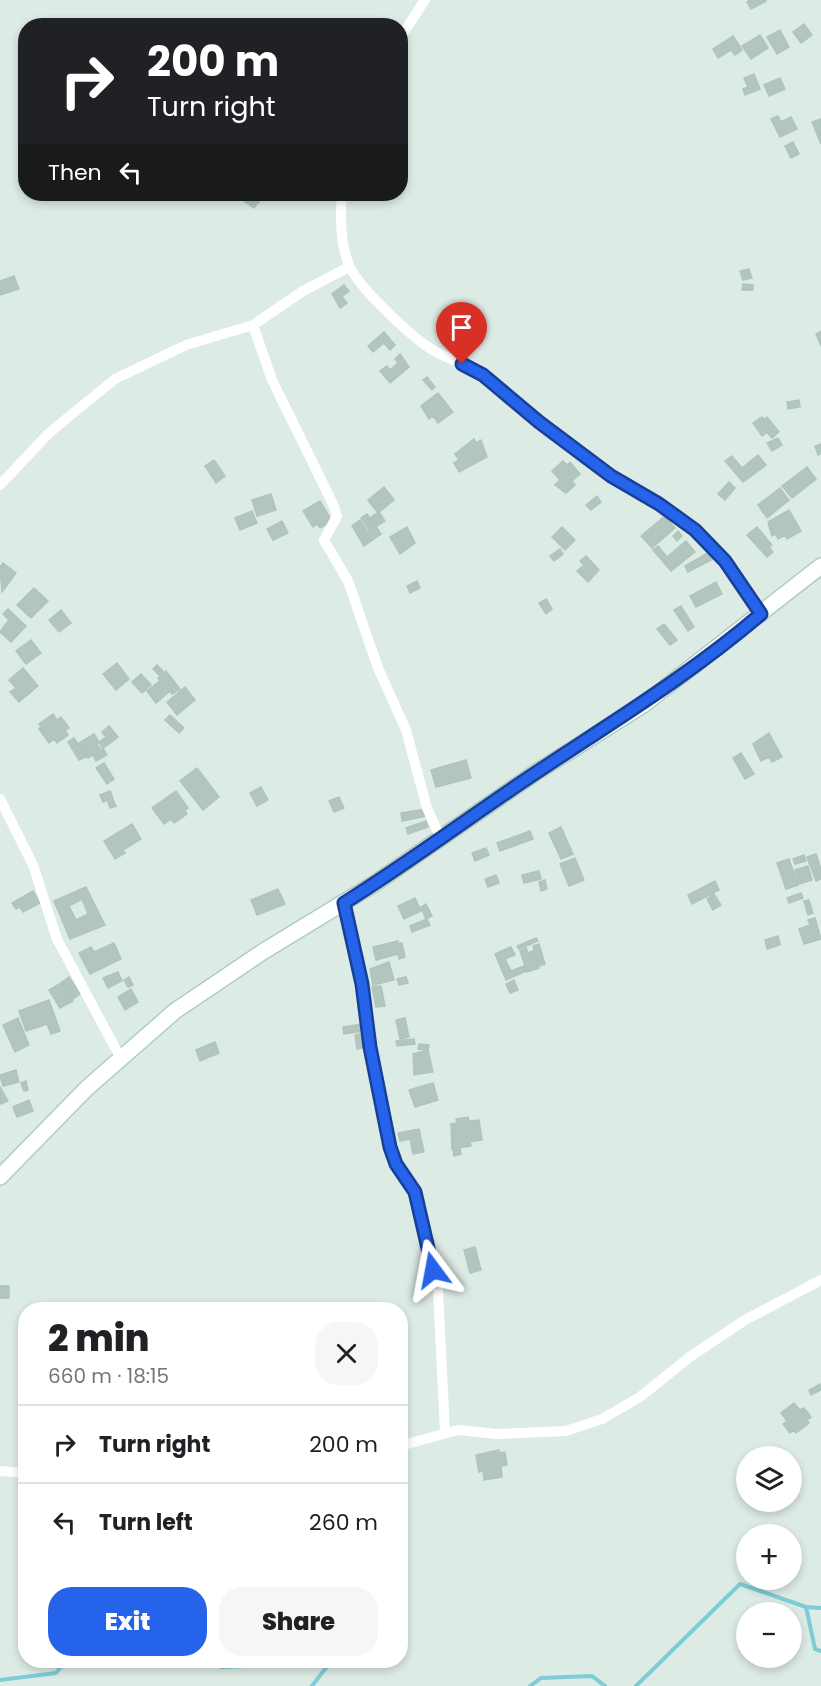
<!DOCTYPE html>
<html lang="en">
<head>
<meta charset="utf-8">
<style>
	:root { --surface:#fff; --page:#f6f6f6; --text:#202124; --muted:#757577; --line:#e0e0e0; --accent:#2563eb }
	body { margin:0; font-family:Poppins,sans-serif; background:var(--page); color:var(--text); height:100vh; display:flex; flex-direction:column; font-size:22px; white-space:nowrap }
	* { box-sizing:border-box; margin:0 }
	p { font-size:20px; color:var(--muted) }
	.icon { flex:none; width:33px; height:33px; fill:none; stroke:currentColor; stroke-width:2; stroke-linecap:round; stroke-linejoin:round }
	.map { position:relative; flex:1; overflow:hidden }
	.panel { position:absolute; left:18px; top:1302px; width:390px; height:366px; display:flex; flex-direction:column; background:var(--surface); border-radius:24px; box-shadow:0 3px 9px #0003 }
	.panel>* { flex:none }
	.top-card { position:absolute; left:18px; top:18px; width:390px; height:183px; border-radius:24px; box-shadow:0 3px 9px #0003; background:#202124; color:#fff; overflow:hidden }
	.tools { position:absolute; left:736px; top:1446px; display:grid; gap:12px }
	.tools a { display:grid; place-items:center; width:66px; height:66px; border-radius:50%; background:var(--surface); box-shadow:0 3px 9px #0003; font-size:30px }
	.pin { position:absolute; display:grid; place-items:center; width:51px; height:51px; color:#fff; margin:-62px -26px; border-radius:50% 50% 50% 0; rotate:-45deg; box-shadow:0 0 6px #0007 }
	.pin .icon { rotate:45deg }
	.me { position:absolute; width:66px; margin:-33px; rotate:347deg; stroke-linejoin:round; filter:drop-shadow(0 0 4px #0008) }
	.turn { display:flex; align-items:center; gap:21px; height:126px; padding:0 30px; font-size:27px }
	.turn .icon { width:78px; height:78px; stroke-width:2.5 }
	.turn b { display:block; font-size:42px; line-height:51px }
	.then { display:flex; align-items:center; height:57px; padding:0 30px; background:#0003; gap:12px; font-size:22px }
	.round { display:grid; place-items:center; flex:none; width:63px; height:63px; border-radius:24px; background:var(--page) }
	.summary { display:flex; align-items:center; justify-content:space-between; height:102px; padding:0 30px }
	h1 { font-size:36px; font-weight:800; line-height:45px }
	.cta { display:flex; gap:12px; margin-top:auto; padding:12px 30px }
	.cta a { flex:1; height:69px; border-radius:24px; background:var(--accent); color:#fff; font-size:24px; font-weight:800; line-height:69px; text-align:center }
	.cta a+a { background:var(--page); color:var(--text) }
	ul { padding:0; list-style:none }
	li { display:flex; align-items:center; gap:18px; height:78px; padding:0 30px; border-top:2px solid var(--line) }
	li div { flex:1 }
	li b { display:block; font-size:22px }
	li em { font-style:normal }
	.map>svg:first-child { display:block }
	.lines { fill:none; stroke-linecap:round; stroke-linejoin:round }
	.stream { stroke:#7eccd7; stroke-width:4 }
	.building { fill:#b2c6bd; stroke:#afc5bc; stroke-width:1.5; fill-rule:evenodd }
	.secondary-casing { stroke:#afccc1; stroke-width:18 }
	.street { stroke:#fff; stroke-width:10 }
	.secondary { stroke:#fff; stroke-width:15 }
	.route-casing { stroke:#184099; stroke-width:15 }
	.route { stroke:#2563eb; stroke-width:10 }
</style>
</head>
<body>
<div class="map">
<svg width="821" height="1686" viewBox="0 0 821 1686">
	<rect width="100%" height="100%" fill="#ddebe5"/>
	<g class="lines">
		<path class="stream" d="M806,1607L815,1649L821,1651
			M207,1660L221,1667L265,1665L269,1660
			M0,1680L56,1673L66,1660
			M312,1686L332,1660
			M530,1686L541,1678L592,1676L605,1686
			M636,1686L740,1584L806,1607L821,1608"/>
	</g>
	<path class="building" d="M750,0H765L766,1L751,9L747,2Z
		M804,24L812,35L801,43L793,32Z
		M780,30L789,47L777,54L767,37Z
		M760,35L768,48L751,59L742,46Z
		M733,36L742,50L735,55L731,50L718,58L713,49Z
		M754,74L760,89L745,95L743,89L748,87L744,78Z
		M780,78L785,89L769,96L764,85Z
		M778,116L781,122L791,117L797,129L780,137L771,119Z
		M821,119V144L812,122Z
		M793,142L799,154L791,158L785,146Z
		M248,194H265L254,208L243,200Z
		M749,269L752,278L743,280L740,271Z
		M14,276L19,289L0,295V281Z
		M743,284L753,285V290H742Z
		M344,285L349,291L342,297L347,303L340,308L332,294Z
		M821,331V346L816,334Z
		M384,332L395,345L390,350L384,343L373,352L368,346Z
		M400,354L409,367L390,383L380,371L387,366L390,370L398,363L395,359Z
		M427,377L435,387L432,390L423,380Z
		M438,393L453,412L438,423L433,416L429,419L421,406Z
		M799,400L800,407L788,409L787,402Z
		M762,417L764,419L767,417L779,432L772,438L767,432L762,436L753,423Z
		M778,438L782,445L772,451L767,443Z
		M474,439L476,443L481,440L487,457L459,472L454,463L459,460L455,454Z
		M821,444V454L818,455L815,446Z
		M758,455L766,465L743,482L725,461L732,456L742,468Z
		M214,460L225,476L216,483L205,466Z
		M563,461L567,465L570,462L580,474L572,481L575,485L566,493L555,485L560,480L552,471Z
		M807,467L816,479L792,498L782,486Z
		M729,482L735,488L725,500L718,494Z
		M384,487L394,500L378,513L368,500Z
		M780,488L789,500L767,518L758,505Z
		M271,494L276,510L257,516L252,500Z
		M597,496L601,502L591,510L586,505Z
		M320,501L332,521L320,528L317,524L313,527L303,511Z
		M789,510L801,531L787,539L785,535L778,539L776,534L772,536L768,522Z
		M252,511L257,523L240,530L235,518Z
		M379,512L385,521L377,526L371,517Z
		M367,514L381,534L364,546L352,526L360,520L368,533L370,532L361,518Z
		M665,516L675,528L652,548L641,536Z
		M282,521L288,533L273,540L267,529Z
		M407,527L415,543L400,554L390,537Z
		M562,527L575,540L565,550L552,537Z
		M757,527L772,545L769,547L773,552L767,557L747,535Z
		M678,531L682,536L677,541L673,536Z
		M686,541L695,552L671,571L653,550L658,546L667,557Z
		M560,549L563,554L554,561L550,556Z
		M711,551L715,558L688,572L685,566Z
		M586,556L599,570L588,582L577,571L584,565L580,561Z
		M3,563L16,573L2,592L0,567Z
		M417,581L420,588L410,593L407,586Z
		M716,582L722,594L696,607L690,596Z
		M34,588L48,601L31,618L17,605Z
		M546,599L552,609L546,614L539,603Z
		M681,606L694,627L688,631L674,610Z
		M8,609L26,626L11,642L0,632L9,620L3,614Z
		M61,610L71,623L59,632L49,620Z
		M664,624L677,640L670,645L657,629Z
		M31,640L41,653L26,664L16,651Z
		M117,663L129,679L116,690L103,674Z
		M157,665L163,671L159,675L153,669Z
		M23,668L38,686L19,702L10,692L16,688L9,680Z
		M166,671L180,689L172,694L170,691L156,703L147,691L160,681L158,678Z
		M141,674L151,685L142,693L132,682Z
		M185,687L195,700L177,715L167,702Z
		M53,714L57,720L61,717L69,728L65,730L68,735L57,743L54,739L49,743L39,729L41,727L39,724Z
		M170,715L184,728L179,733L165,720Z
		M109,726L118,737L101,750L97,744L106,737L102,732Z
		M769,733L782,757L772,762L769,757L761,761L753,744Z
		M94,734L107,755L96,761L93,755L88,758L79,743Z
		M74,738L86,757L79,760L68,742Z
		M741,753L754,774L745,779L733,758Z
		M466,760L471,778L436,787L431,770Z
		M104,763L114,779L107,784L96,768Z
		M197,768L219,797L203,810L180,781Z
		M261,787L268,800L257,806L250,793Z
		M110,791L113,798L103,802L100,795Z
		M176,791L188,808L185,810L187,814L174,823L171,819L164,824L152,808Z
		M339,797L344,808L334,812L329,801Z
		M113,800L116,806L110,808L108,802Z
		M426,809L427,816L402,821L401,813Z
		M426,821L428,827L408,834L406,828Z
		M132,824L141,839L123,850L125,853L115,859L104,841Z
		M561,827L573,854L561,859L549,833Z
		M530,831L533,839L500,851L497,843Z
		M486,848L489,855L475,861L472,853Z
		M816,854L821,869V879L816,881L807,857Z
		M804,855L806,861L795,864L793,859Z
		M575,858L584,880L569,886L560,864Z
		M789,859L798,885L786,889L777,863Z
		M808,866L812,880L799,884L795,870Z
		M539,871L541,879L524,883L522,875Z
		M496,875L499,883L488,887L485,879Z
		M545,880L547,889L541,891L539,882Z
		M715,881L719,890L692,904L688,895Z
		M86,887L105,925L70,939L54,901ZM82,899L88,914L76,920L69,906Z
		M278,889L285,904L257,915L251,900Z
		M33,891L40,903L23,912L20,907L16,909L12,903Z
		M801,893L803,898L789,903L787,898Z
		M714,894L721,905L713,910L707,899Z
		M415,898L421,911L404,919L398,906Z
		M809,900L813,913L808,915L804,901Z
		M426,904L432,916L426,919L421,907Z
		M815,918L821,939L804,944L799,929L810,925L808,920Z
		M427,919L430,925L412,932L410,926Z
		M778,936L780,945L767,949L765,940Z
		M536,938L538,941L519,949L517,946Z
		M398,941V944L402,943L405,957L399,959L398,954L376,960L373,947Z
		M114,943L121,959L90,974L79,953L91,947L94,952Z
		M539,944L545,964L539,966L533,946Z
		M511,947L515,955L505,959L511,971L524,966L526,971L506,980L495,954Z
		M526,948L528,953L533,951L539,968L527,972L520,951Z
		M389,962L394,980L373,985L370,969Z
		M118,972L122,981L108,988L103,978Z
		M69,977L80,994L73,999L62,982Z
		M129,977L133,985L128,987L124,980Z
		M406,977L408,983L399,985L397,979Z
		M514,980L518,990L510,993L506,984Z
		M61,983L73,1001L60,1008L49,990Z
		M381,986L385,1006L376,1007L372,987Z
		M131,989L138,1002L125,1010L118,997Z
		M49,1000L60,1031L51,1034L47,1024L26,1031L19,1011Z
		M18,1018L29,1045L15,1052L3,1025Z
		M405,1018L409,1037L400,1039L396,1020Z
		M362,1024L363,1031L344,1034L343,1027Z
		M364,1033L366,1047L357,1049L355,1035Z
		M414,1039L415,1044L397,1046L396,1041Z
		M215,1042L219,1053L200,1061L196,1050Z
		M419,1044L429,1045L428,1050L418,1049Z
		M428,1050L433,1072L414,1075L413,1054Z
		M16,1070L19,1082L3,1086L0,1075Z
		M26,1081L28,1090L24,1091L21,1083Z
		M433,1083L438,1100L415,1107L409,1090Z
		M0,1087L8,1101L1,1104L0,1103Z
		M29,1100L33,1111L17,1117L13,1107Z
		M468,1117L469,1121L479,1120L482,1140L470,1142L471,1146L452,1149L451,1124L457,1123L456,1119Z
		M419,1129L424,1152L413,1154L410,1139L400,1141L398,1133Z
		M460,1149L461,1154L454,1156L453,1150Z
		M475,1247L481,1270L470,1273L464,1250Z
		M0,1286H9V1298H0Z
		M820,1384L821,1390L811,1395L809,1390Z
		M794,1403L800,1410L804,1408L811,1417L807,1420L809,1423L796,1433L794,1430L790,1433L783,1424L787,1421L781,1413Z
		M499,1450V1453L505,1452L507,1465L501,1466L502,1477L484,1480L483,1471L479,1472L476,1455Z"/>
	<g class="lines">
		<defs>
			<path id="secondary" d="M0,1177L87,1088L175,1011L264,951L374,884L535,773L643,705L821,566"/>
		</defs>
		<use href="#secondary" class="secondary-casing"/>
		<path class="street" d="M400,38L425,0
			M342,194C340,217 340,243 349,265C357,286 409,334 428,347C445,359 467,363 484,376C526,408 566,444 610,475C643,498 682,514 711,544C730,565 745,591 761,614
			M253,325L272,380L333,504L337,516L324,540L348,581L378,668L406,730L427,808L441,839
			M0,485L49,433L115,379L186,345L253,325L303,291L349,267
			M0,799L33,865L57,939L120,1057
			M344,903L362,984L370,1047L390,1147L396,1164L415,1192L438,1290L445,1432
			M400,1446L458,1430L497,1434L566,1431L602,1419L640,1397L691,1356L745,1320L821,1280
			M0,1471L26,1473"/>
		<use href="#secondary" class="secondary"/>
	</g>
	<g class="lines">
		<defs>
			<path id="route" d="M433,1270L415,1192L396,1164L390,1147L370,1047L362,984L344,903C410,862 472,815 537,772C614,721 691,674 761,614L725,561L695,530L659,504L611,476L539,422L483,375L462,364"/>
		</defs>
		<use href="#route" class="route-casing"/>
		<use href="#route" class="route"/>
	</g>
</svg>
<div class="tools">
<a><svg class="icon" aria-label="layers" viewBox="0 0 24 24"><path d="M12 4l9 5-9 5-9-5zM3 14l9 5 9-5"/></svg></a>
<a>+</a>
<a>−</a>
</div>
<div class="pin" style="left:462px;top:364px;background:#d93025"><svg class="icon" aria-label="arrive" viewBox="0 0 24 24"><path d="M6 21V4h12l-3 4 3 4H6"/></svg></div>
<svg class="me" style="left:433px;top:1270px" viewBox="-20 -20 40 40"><path d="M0-17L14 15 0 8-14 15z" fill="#2563eb" stroke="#fff" stroke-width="4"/></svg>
<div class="top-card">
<div class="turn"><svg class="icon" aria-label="right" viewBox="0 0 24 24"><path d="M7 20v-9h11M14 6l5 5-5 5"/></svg><div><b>200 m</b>Turn right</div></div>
<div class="then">Then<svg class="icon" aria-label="left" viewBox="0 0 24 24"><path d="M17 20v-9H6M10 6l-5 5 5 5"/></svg></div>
</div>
<section class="panel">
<div class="summary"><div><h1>2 min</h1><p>660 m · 18:15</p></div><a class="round"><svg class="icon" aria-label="close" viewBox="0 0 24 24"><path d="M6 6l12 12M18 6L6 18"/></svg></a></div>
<ul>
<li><svg class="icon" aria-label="right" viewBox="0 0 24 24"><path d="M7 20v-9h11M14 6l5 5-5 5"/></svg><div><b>Turn right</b></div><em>200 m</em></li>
<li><svg class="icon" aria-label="left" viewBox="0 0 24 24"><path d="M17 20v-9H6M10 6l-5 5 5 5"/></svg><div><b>Turn left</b></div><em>260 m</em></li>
</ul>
<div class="cta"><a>Exit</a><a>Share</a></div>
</section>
</div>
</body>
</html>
